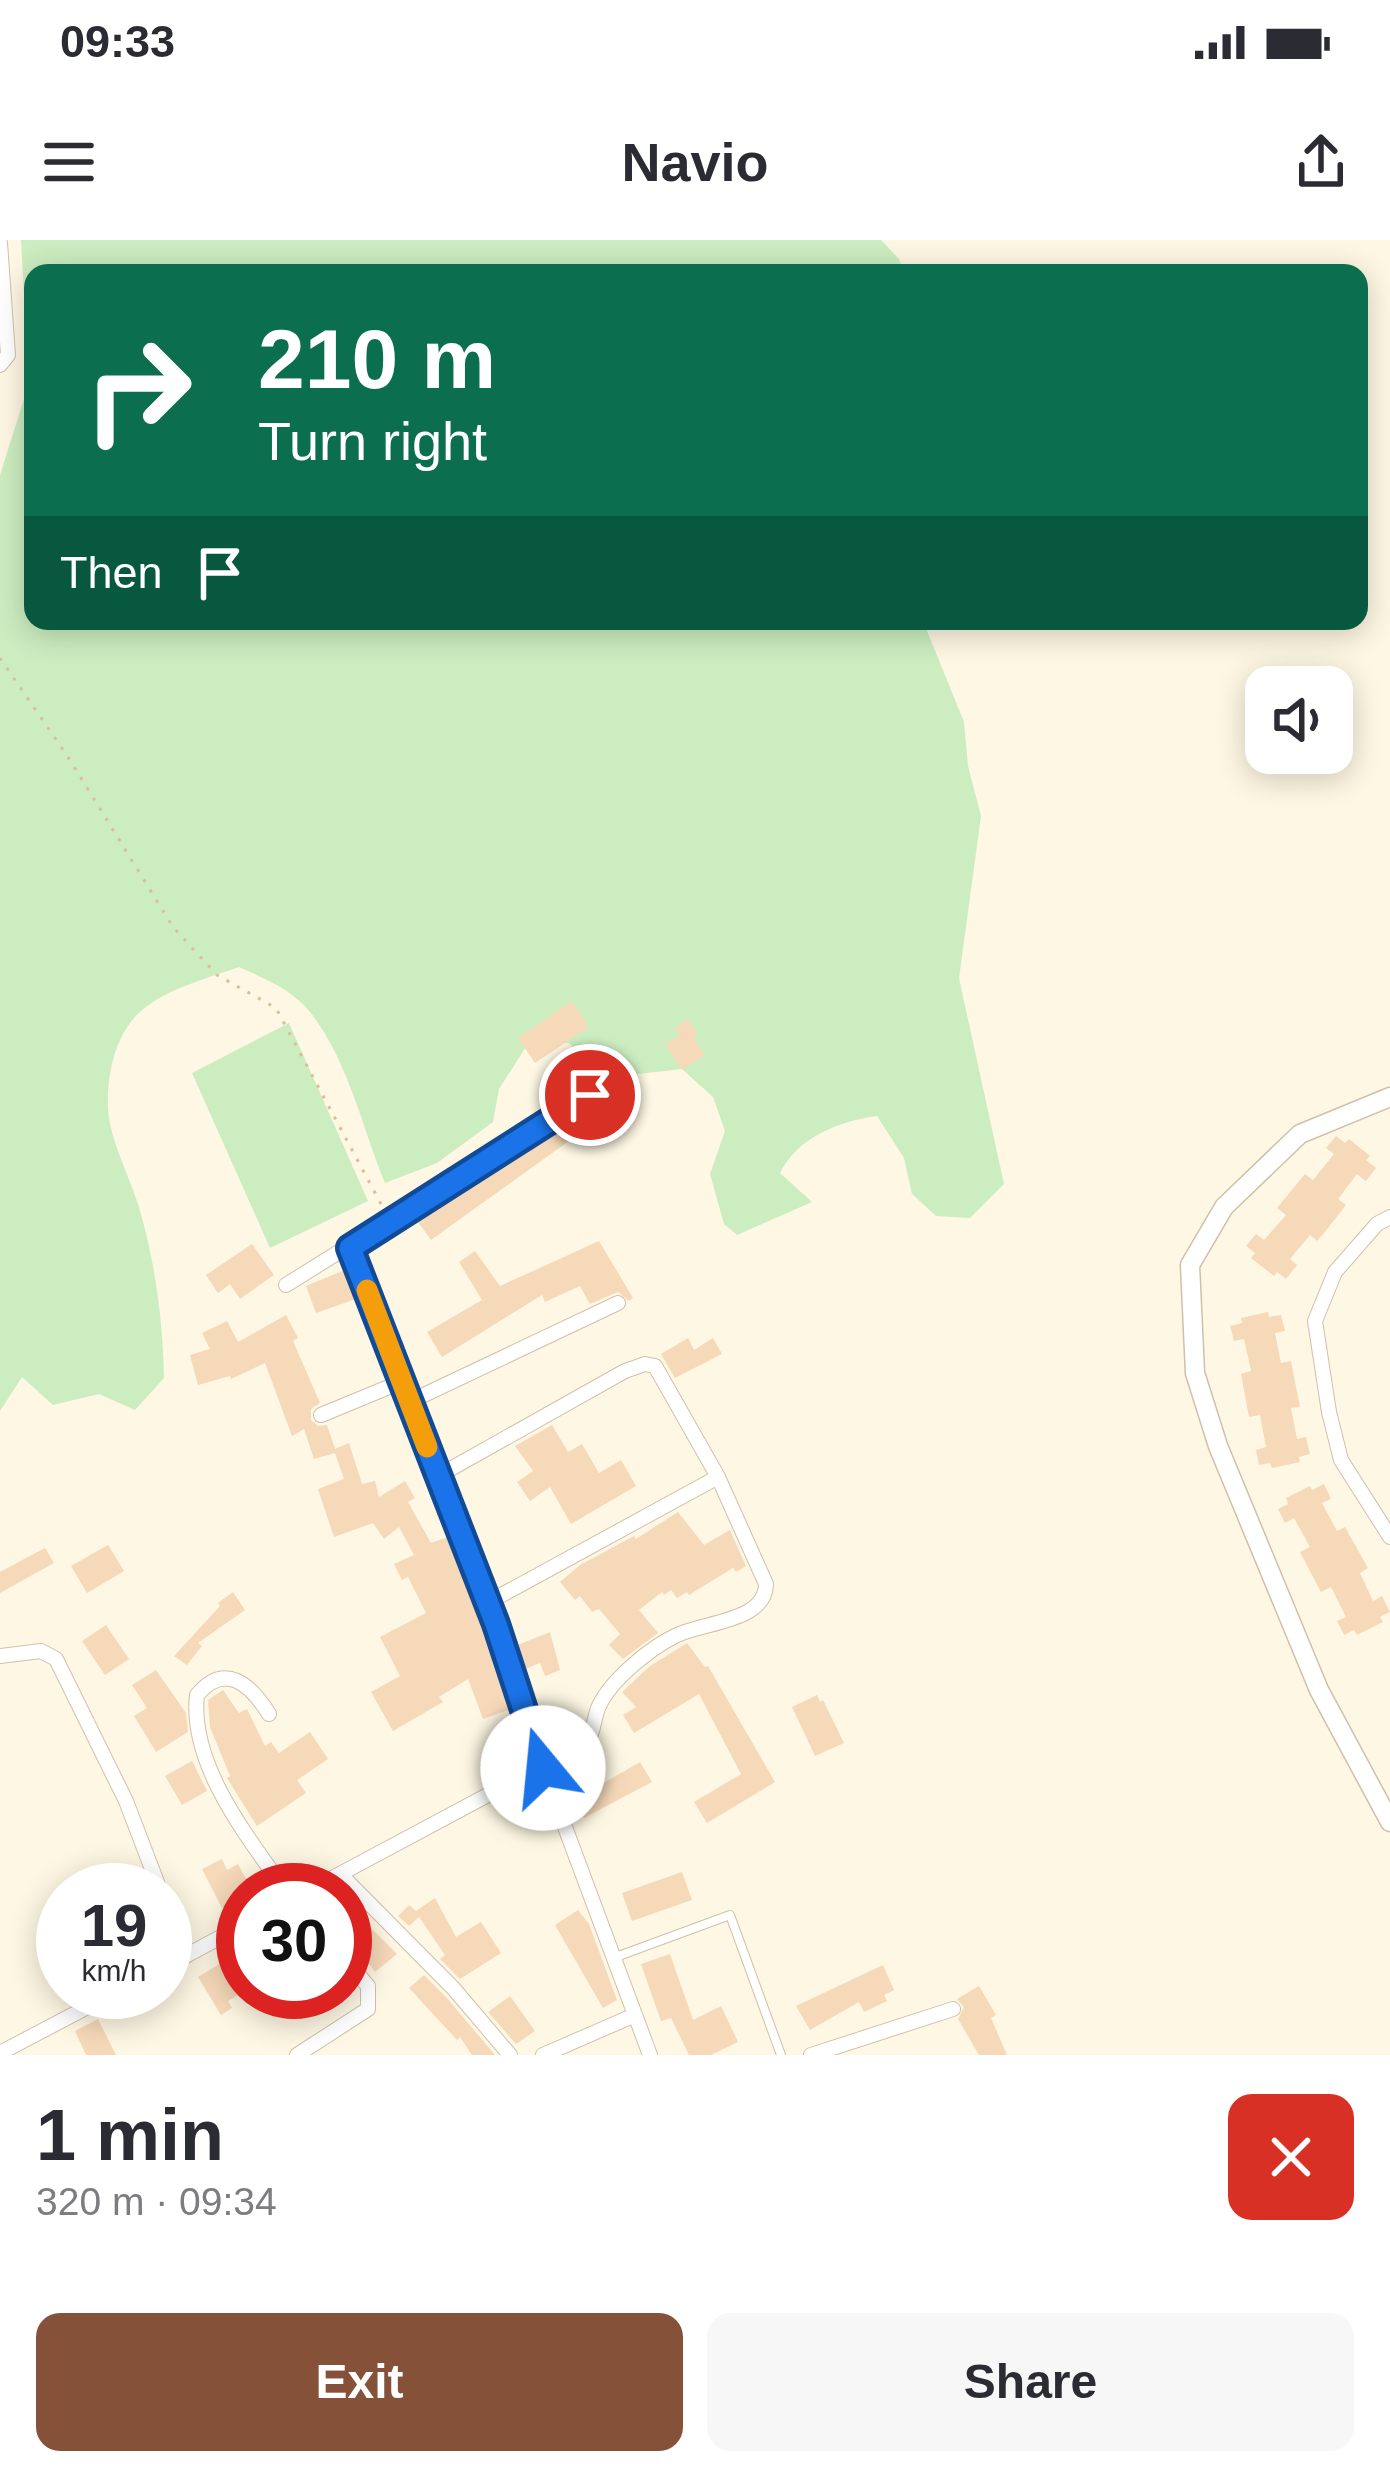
<!DOCTYPE html>
<html lang="en">
<head>
<meta charset="utf-8">
<style>
	:root { --surface:#fff; --page:#f7f7f7; --text:#2b2b33; --muted:#7c7c81; --accent:#855138 }
	body { margin:0; font-family:Arial,sans-serif; background:var(--page); color:var(--text); height:100vh; display:flex; flex-direction:column; font-size:45px; white-space:nowrap }
	* { box-sizing:border-box; margin:0 }
	p { font-size:39px; color:var(--muted) }
	.icon { flex:none; width:66px; height:66px; fill:none; stroke:currentColor; stroke-width:2; stroke-linecap:round; stroke-linejoin:round }
	.map { position:relative; height:1815px; overflow:hidden }
	.side { display:flex; flex-direction:column; background:var(--surface); flex:1 }
	.side>* { flex:none }
	.guide { position:absolute; left:24px; top:24px; width:1344px; height:366px; border-radius:24px; box-shadow:0 6px 30px #0003; background:#0b6e4f; color:#fff; overflow:hidden }
	.fabs { position:absolute; left:1245px; top:426px; display:grid; gap:24px }
	.fabs a { display:grid; place-items:center; width:108px; height:108px; border-radius:24px; background:var(--surface); box-shadow:0 6px 30px #0003; font-size:60px }
	.speed { position:absolute; left:36px; top:1623px; display:flex; gap:24px; font-size:60px; font-weight:700; text-align:center }
	.speed>* { display:grid; place-content:center; width:156px; height:156px; border-radius:50%; background:var(--surface); box-shadow:0 6px 30px #0003; line-height:1 }
	.speed small { font-size:30px; font-weight:400 }
	.speed .limit { border:18px solid #d22; background:#fff; color:#111 }
	.pin { position:absolute; display:grid; place-items:center; width:102px; height:102px; color:#fff; margin:-51px; border:6px solid #fff; border-radius:50%; box-shadow:0 3px 12px #0007 }
	.me { position:absolute; width:132px; margin:-66px; rotate:343deg; stroke-linejoin:round; filter:drop-shadow(0 0 9px #0008) }
	.turn { display:flex; align-items:center; gap:42px; height:252px; padding:0 36px; font-size:54px }
	.turn .icon { width:156px; height:156px; stroke-width:2.5 }
	.turn b { display:block; font-size:84px; line-height:102px }
	.then { display:flex; align-items:center; height:114px; padding:0 36px; background:#0003; gap:24px; font-size:45px }
	.round { display:grid; place-items:center; flex:none; width:126px; height:126px; border-radius:24px; background:var(--page) }
	.summary { display:flex; align-items:center; justify-content:space-between; height:204px; padding:0 36px }
	h1 { font-size:72px; font-weight:700; line-height:90px }
	.cta { display:flex; gap:24px; margin-top:auto; padding:24px 36px }
	.cta a { flex:1; height:138px; border-radius:24px; background:var(--accent); color:#fff; font-size:48px; font-weight:700; line-height:138px; text-align:center }
	.cta a+a { background:var(--page); color:var(--text) }
	.status { display:flex; justify-content:space-between; align-items:center; height:84px; padding:0 60px; background:var(--surface); direction:ltr }
	.status svg { height:33px; fill:currentColor }
	header { display:flex; justify-content:space-between; align-items:center; height:156px; padding:0 36px; background:var(--surface); font-size:54px; font-weight:700 }
	.map>svg:first-child { display:block }
	.green { fill:#ccedc0 }
	.building { fill:#f6d9b9 }
	.lines { fill:none; stroke-linecap:round; stroke-linejoin:round }
	.service-casing { stroke:#d0c0a9; stroke-width:10 }
	.minor-casing { stroke:#d0c0a9; stroke-width:16 }
	.tertiary-casing { stroke:#d0c0a9; stroke-width:21 }
	.path { stroke:#dbbd9c; stroke-width:3; stroke-dasharray:3 9; stroke-linecap:butt }
	.service { stroke:#fff; stroke-width:8 }
	.minor { stroke:#fff; stroke-width:14 }
	.tertiary { stroke:#fff; stroke-width:18 }
	.route-casing { stroke:#114b97; stroke-width:30 }
	.route { stroke:#1a73e8; stroke-width:21 }
	.slow { stroke:#f59e0b; stroke-width:21 }
</style>
</head>
<body>
<div class="status"><b>09:33</b><svg viewBox="0 0 49 12"><path d="M0 12V9h3v3zM5 12V6h3v6zM10 12V3h3v9zM15 12V0h3v12zM26 1h20v11H26zM47 4h2v5h-2z"/></svg></div>
<header><svg class="icon" aria-label="menu" viewBox="0 0 24 24"><path d="M4 6h16M4 12h16M4 18h16"/></svg>Navio<svg class="icon" aria-label="share" viewBox="0 0 24 24"><path d="M12 15V3M7 8l5-5 5 5M5 13v7h14v-7"/></svg></header>
<div class="map">
<svg width="1390" height="1815" viewBox="0 0 1390 1815">
	<rect width="100%" height="100%" fill="#fef7e3"/>
	<path class="green" d="M21,0H881L899,19L905,33H33V381H923L964,482L968,526L981,576L959,738L1004,944L970,978L936,976L912,954L904,918L877,876C839,881 798,897 780,933L812,962L737,995L724,984L710,934L725,891L713,857L682,829L603,838L569,803L529,802L499,849L493,882L437,923L385,943C362,887 348,820 310,772C293,750 264,738 239,727C209,738 172,747 146,767C116,789 107,832 108,867C109,898 129,935 138,964C155,1020 163,1081 164,1138L135,1170L99,1154L53,1165L22,1137L0,1171V235L29,143Z
		M289,783L368,961L270,1008L192,833Z"/>
	<path class="building" d="M572,761L589,787L535,823L518,798Z
		M688,779L697,794L693,797L705,815L682,830L665,804L680,795L675,788Z
		M567,883L576,896L431,1000L415,978Z
		M1336,896L1345,903L1349,899L1370,916L1366,920L1376,928L1366,941L1357,934L1338,959L1346,965L1328,988L1317,1001L1310,995L1290,1019L1297,1025L1286,1039L1277,1032L1274,1036L1251,1018L1255,1013L1246,1006L1256,994L1264,1000L1286,975L1277,968L1305,934L1313,940L1334,914L1326,908Z
		M599,1001L633,1058L629,1061L618,1052L590,1064L580,1046L545,1062L542,1055L442,1117L427,1092L482,1060L459,1022L475,1011L500,1046Z
		M252,1004L274,1035L240,1059L230,1044L218,1053L206,1035Z
		M345,1030L356,1059L316,1073L306,1046Z
		M1268,1072L1269,1077L1281,1075L1285,1091L1275,1093L1281,1123L1291,1121L1300,1167L1291,1168L1297,1199L1306,1197L1310,1214L1299,1217L1300,1222L1272,1228L1270,1223L1259,1225L1256,1210L1266,1207L1260,1175L1249,1177L1241,1134L1251,1131L1244,1099L1234,1101L1230,1086L1242,1083L1241,1078Z
		M286,1075L298,1098L293,1101L320,1163L311,1169V1180L318,1186L327,1185L335,1209L349,1203L362,1244L375,1241L379,1257L405,1241L415,1258L408,1262L431,1303L448,1297L485,1389L508,1470L483,1479L468,1439L439,1457L443,1462L393,1491L371,1452L400,1436L380,1397L426,1373L408,1337L402,1340L394,1324L414,1315L399,1287L384,1299L373,1283L334,1297L318,1249L344,1239L335,1213L314,1219L304,1189L292,1196L265,1123L231,1139L230,1136L198,1145L190,1115L210,1109L202,1093L227,1081L238,1102Z
		M688,1098L694,1110L713,1098L722,1114L675,1138L661,1114Z
		M552,1185L568,1212L582,1204L599,1233L621,1220L636,1246L571,1284L550,1247L530,1261L517,1242L533,1231L515,1206Z
		M1324,1244L1331,1259L1322,1263L1337,1291L1345,1287L1368,1328L1360,1333L1373,1361L1382,1356L1390,1372L1380,1377L1383,1382L1357,1395L1354,1390L1344,1395L1337,1381L1346,1377L1331,1347L1321,1352L1300,1312L1310,1307L1294,1278L1285,1283L1278,1269L1288,1264L1286,1258L1310,1246L1312,1250Z
		M678,1272L704,1305L730,1290L746,1326L736,1332L733,1328L689,1355L687,1352L677,1358L671,1350L664,1355L662,1352L639,1370L658,1393L623,1419L609,1405L620,1394L599,1369L592,1372L580,1356L575,1360L560,1342L580,1325L634,1296L636,1299Z
		M108,1305L124,1331L87,1353L71,1326Z
		M45,1308L54,1323L0,1353V1332Z
		M233,1352L245,1370L198,1403L202,1406L187,1425L174,1416L220,1366L218,1363Z
		M106,1385L129,1419L105,1435L82,1401Z
		M550,1392L560,1430L545,1436L540,1423L523,1430L515,1406Z
		M687,1403L705,1427L708,1426L775,1542L707,1583L694,1562L741,1534L699,1454L634,1493L623,1475L636,1467L622,1452L650,1426Z
		M156,1430L186,1473L188,1492L156,1512L134,1476L147,1468L132,1445Z
		M223,1450L239,1473L247,1469L265,1506L271,1502L279,1513L310,1492L328,1519L297,1540L306,1553L257,1586L227,1538L230,1536L210,1487L208,1460Z
		M817,1455L820,1462L823,1460L844,1503L815,1516L792,1467Z
		M192,1521L207,1551L182,1565L165,1536Z
		M640,1522L652,1542L584,1578L574,1560Z
		M222,1619L227,1630L238,1624L251,1648L239,1654L241,1659L222,1668L202,1629Z
		M682,1632L692,1660L632,1681L622,1653Z
		M435,1658L456,1697L481,1682L501,1713L460,1739L440,1719L445,1715L419,1677L409,1686L398,1676L409,1665L416,1671Z
		M345,1662L397,1714L375,1732L366,1720L363,1722L345,1708Z
		M578,1670L589,1684L617,1760L603,1768L555,1685Z
		M670,1714L693,1780L721,1766L738,1802L711,1815H689L671,1778L661,1781L641,1724Z
		M221,1723L240,1754L228,1761L232,1768L221,1775L198,1737Z
		M883,1725L894,1750L884,1755L887,1761L864,1772L859,1762L810,1790L796,1766Z
		M424,1735L446,1757L495,1815H472L460,1797L457,1800L409,1748Z
		M979,1746L996,1775L991,1778L1007,1815H979L958,1779L964,1767L957,1759Z
		M510,1756L535,1791L516,1804L488,1772Z
		M98,1779L116,1815H86L75,1791Z"/>
	<g class="lines">
		<defs>
			<path id="service" d="M613,1718L730,1675L781,1815"/>
			<path id="minor" d="M0,3L8,115L0,125
				M1390,977L1377,984L1335,1032L1315,1081L1329,1172L1341,1220L1390,1297
				M350,1008L496,1385L543,1528L650,1815
				M286,1045L590,855
				M409,1162L618,1063
				M321,1175L401,1142
				M487,1363L718,1237
				M0,1416L41,1411L56,1419L126,1561L160,1650
				M269,1474C251,1445 225,1421 197,1455C189,1525 248,1597 285,1650
				M340,1634L454,1749L510,1815
				M310,1650L587,1502C595,1490 593,1479 599,1466C611,1440 649,1409 675,1396C702,1382 766,1382 766,1344L718,1237L655,1126L645,1124L625,1131L438,1236
				M165,1662L186,1716
				M165,1727L243,1685
				M0,1813L116,1752
				M297,1815L368,1769V1746L345,1719
				M543,1815L635,1775
				M811,1815L953,1769"/>
			<path id="tertiary" d="M1390,857L1300,894L1224,967L1190,1025L1195,1133L1218,1206L1319,1450L1390,1582"/>
		</defs>
		<use href="#service" class="service-casing"/>
		<use href="#minor" class="minor-casing"/>
		<use href="#tertiary" class="tertiary-casing"/>
		<path class="path" d="M0,418L68,517L173,687L217,735L276,768L381,964"/>
		<use href="#service" class="service"/>
		<use href="#minor" class="minor"/>
		<use href="#tertiary" class="tertiary"/>
	</g>
	<g class="lines">
		<defs>
			<path id="route" d="M543,1528L496,1384L350,1008L590,855"/>
		</defs>
		<use href="#route" class="route-casing"/>
		<use href="#route" class="route"/>
		<path class="slow" d="M367,1050L427,1207"/>
	</g>
</svg>
<div class="fabs">
<a><svg class="icon" aria-label="sound" viewBox="0 0 24 24"><path d="M4 9h4l5-4v14l-5-4H4zM17 9q2 3 0 6"/></svg></a>
</div>
<div class="speed"><div>19<small>km/h</small></div><div class="limit">30</div></div>
<div class="pin" style="left:590px;top:855px;background:#d93025"><svg class="icon" aria-label="arrive" viewBox="0 0 24 24"><path d="M6 21V4h12l-3 4 3 4H6"/></svg></div>
<svg class="me" style="left:543px;top:1528px" viewBox="-20 -20 40 40"><circle r="19" fill="#fff"/><path d="M0-13L10 11 0 6-10 11z" fill="#1a73e8"/></svg>
<div class="guide">
<div class="turn"><svg class="icon" aria-label="right" viewBox="0 0 24 24"><path d="M7 20v-9h11M14 6l5 5-5 5"/></svg><div><b>210 m</b>Turn right</div></div>
<div class="then">Then<svg class="icon" aria-label="arrive" viewBox="0 0 24 24"><path d="M6 21V4h12l-3 4 3 4H6"/></svg></div>
</div>
</div>
<section class="side">
<div class="summary"><div><h1>1 min</h1><p>320 m · 09:34</p></div><a class="round" style="background:#d93025;color:#fff"><svg class="icon" aria-label="close" viewBox="0 0 24 24"><path d="M6 6l12 12M18 6L6 18"/></svg></a></div>
<div class="cta"><a>Exit</a><a>Share</a></div>
</section>
</body>
</html>
